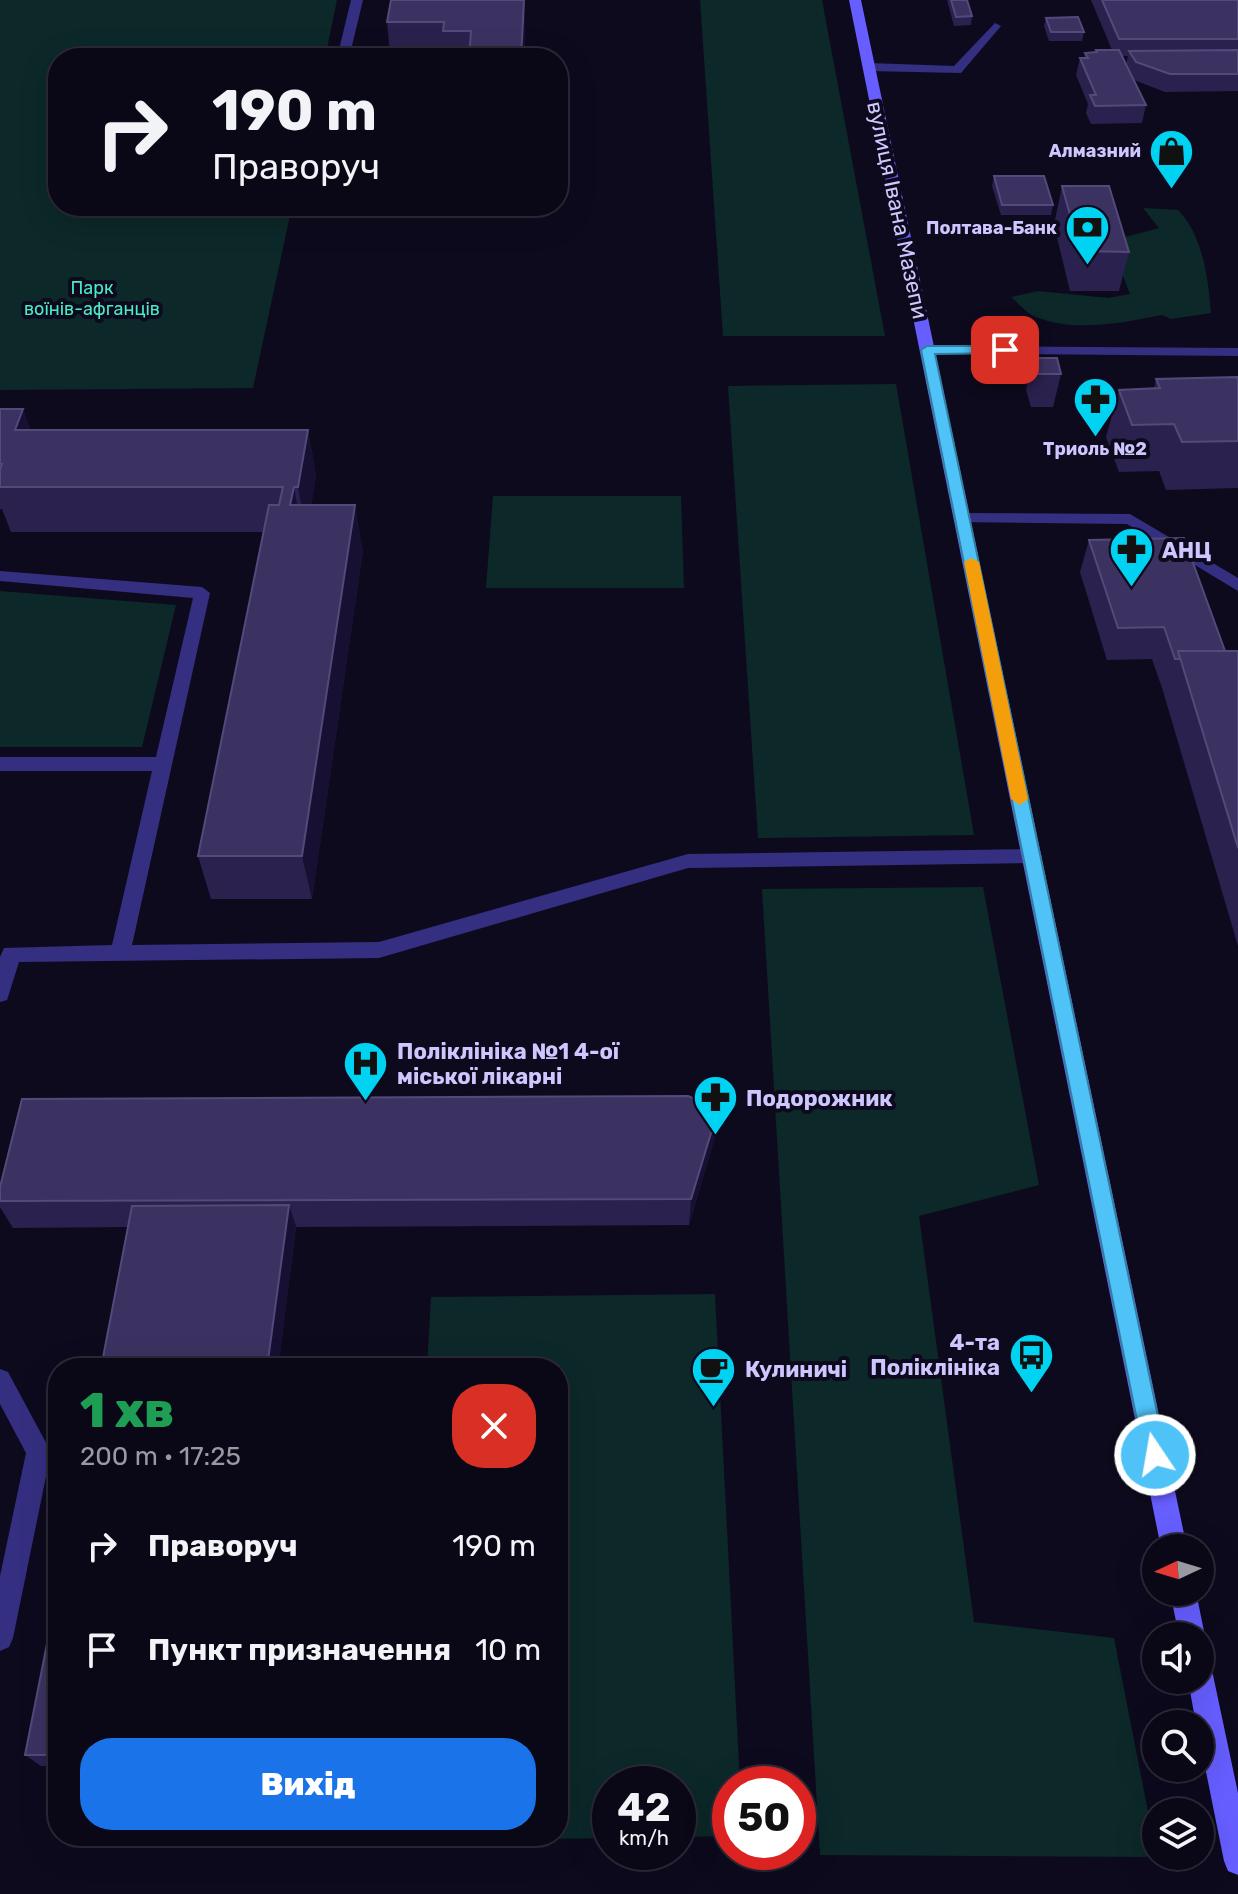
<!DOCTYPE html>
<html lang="uk">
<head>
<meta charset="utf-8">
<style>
	:root { --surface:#0a0816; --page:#13111f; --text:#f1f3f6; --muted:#999aa1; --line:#2a2935; --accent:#1a73e8 }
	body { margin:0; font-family:Rubik,sans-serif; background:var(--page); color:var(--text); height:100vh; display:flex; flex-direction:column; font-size:30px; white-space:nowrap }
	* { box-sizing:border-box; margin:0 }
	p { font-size:26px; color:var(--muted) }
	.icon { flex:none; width:44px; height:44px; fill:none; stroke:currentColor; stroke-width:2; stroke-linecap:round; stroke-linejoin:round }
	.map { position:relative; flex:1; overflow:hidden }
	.details { position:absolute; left:48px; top:1358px; width:520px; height:488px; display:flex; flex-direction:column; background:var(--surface); border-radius:32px; box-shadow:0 8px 32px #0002,0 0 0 2px var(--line) }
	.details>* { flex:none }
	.banner { position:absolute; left:48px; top:48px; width:520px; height:168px; border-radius:32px; box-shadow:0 8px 32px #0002,0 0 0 2px var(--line); background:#0a0816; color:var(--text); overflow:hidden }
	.needle { width:52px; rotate:266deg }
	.buttons { position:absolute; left:1142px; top:1534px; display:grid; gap:16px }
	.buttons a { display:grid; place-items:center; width:72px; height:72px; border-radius:50%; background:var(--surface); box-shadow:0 8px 32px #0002,0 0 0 2px var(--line); font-size:40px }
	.speed { position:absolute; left:592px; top:1766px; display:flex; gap:16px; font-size:40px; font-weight:700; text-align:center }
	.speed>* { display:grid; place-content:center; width:104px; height:104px; border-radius:50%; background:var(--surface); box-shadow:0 8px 32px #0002,0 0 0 2px var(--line); line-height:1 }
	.speed small { font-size:20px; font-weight:400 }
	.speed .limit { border:12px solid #d22; background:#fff; color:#111 }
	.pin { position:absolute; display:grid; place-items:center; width:68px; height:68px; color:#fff; margin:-34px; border-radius:16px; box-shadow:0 4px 12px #0006 }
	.me { position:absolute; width:88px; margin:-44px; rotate:348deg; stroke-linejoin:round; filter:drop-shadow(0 0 6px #0008) }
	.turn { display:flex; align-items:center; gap:28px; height:168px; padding:0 32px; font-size:36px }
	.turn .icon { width:104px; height:104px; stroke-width:2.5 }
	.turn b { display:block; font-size:56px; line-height:68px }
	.round { display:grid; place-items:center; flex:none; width:84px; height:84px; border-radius:32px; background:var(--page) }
	.head { display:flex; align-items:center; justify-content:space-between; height:136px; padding:0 32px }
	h1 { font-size:48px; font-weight:800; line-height:60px; color:#1e9e55 }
	.primary-button { display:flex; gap:16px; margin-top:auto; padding:16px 32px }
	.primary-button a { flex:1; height:92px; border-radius:32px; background:var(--accent); color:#fff; font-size:32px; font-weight:800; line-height:92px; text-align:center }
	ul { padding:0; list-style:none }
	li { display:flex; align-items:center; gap:24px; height:104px; padding:0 32px }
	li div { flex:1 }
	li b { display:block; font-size:30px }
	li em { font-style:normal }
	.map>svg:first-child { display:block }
	.green { fill:#0c2828 }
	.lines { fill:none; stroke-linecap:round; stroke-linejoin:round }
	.lane { fill:#352f82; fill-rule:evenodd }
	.street { fill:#352f82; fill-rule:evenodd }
	.secondary { fill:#665eff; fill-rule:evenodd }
	.wall { fill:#2a214e; fill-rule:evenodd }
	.shaded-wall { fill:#181033 }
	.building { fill:#3c3261; stroke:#534a7a; stroke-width:2 }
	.route { fill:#4fc3f7; stroke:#337fa1; stroke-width:2 }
	.slow { fill:#f59e0b }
	.labels { text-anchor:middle; stroke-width:8; stroke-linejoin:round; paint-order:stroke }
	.far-poi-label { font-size:18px; font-weight:bold; fill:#cec7ff; stroke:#0e0a1e; text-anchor:end }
	.far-park-label { font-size:18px; fill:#47ebc6; stroke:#0e0a1e }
	.street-label { font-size:22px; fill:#cec7ff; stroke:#0e0a1e }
	.poi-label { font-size:22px; font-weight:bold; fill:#cec7ff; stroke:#0e0a1e; text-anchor:start }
</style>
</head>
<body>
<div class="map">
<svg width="1238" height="1894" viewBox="0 0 1238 1894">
	<rect width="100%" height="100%" fill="#0e0a1e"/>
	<path class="green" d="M0,0H337L325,58H58V206H292L253,388L0,390Z
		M700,0H822L885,336H723Z
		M1143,208L1178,210C1203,235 1208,278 1211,313L1171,319L1162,315C1122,323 1068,334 1030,314C1024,310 1017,302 1011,297L1038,291L1108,298L1130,294L1121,271L1117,247L1125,237L1159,228Z
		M896,384L974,835L758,838L728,386Z
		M493,496H681L684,588H486Z
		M0,591L176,605L142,747H0Z
		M983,887L1039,1185L919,1216L974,1622L1114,1638L1157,1857L820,1855L762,889Z
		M715,1294L740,1784H730V1836L678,1837V1784H610V1838L398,1841V1836H558V1368H427L431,1297Z"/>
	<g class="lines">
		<path class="lane" d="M351,0H363L349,58H337Z
			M995,23L1001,26L961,73L869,71L863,67L869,63L954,66Z
			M962,513L1130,514L1238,578V591L1127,524L956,522V514Z
			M0,571L202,587L210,593L132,945L379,942L688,854L1032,849L1039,851L1042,856L1039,861L1032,863L688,868L379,958L19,962L7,1000L0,1002V957L4,948L112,945L152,771H0V757H156L193,598L0,581Z
			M0,1369L8,1372L51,1452L13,1638L9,1647L0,1651V1576L26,1453L0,1404Z"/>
		<path class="street" d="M927,346L1238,348V356L922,353L920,350Z"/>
		<path class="secondary" d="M849,0H861L1187,1548H1161Z
			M1170,1592H1196L1205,1636L1201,1645L1200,1636H1179Z
			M1200,1662L1209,1666L1213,1675L1238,1793V1875L1228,1871L1224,1861L1200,1742V1724H1196L1188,1680H1200Z"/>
	</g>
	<path class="wall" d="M524,0L525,27L524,58H445V52L390,53L387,22Z
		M947,0H967L972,16L971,25L954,26Z
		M1091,0H1238V91L1165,92L1134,80L1146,105L1142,123L1091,124L1086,113L1088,104L1076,75L1080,58H1084L1085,53H1095L1096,50H1112ZM1122,56H1128L1126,64Z
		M1046,18L1084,32L1082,41H1049L1044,26Z
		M994,176L1053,205L1051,215H1001L992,186Z
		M1062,186L1129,252L1119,291H1070L1054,225Z
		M1033,358L1061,374L1053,407H1031L1026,390Z
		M1238,377V488L1166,490L1159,471L1119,472L1106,437L1119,390L1154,389L1156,379Z
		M0,409H23L30,430H308L316,476L311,505L363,550L312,899H211L198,856L263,532H11L2,509H0Z
		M1089,540L1225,651H1238V946L1163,691L1152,659L1107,660L1080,572Z
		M715,1137L689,1225L296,1227L278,1368H101L128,1227L13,1228L0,1207V1187Z
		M58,1588V1766H41L25,1755Z"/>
	<path class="shaded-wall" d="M524,0L525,27L524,58H521Z
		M23,409L38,454L15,430Z
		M308,430L316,476L306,532L298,487Z
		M294,487L302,532L290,505Z
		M355,505L363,550L312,899L302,856Z
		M718,1110L715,1137L689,1225L691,1199Z
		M289,1205L296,1226L278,1368H267Z"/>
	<path class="building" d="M391,0H524L521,58H469L471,31H443L444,22H387Z
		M951,0H967L972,16L956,17Z
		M1102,0H1238V39H1119Z
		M1078,17L1084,32H1051L1046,18Z
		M1096,50H1119L1146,105L1095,106L1090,95H1096L1080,58H1088L1085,53L1097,52Z
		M1238,50V74H1170L1136,62L1129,51Z
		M994,176H1044L1053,205H1002Z
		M1062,186H1109L1129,252L1080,251Z
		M1033,358H1057L1061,374H1038Z
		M1238,377V441L1182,442L1174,424L1132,425L1119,390L1160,388L1156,379Z
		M0,409H23L15,430H308L298,487H294L290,505H355L302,856H198L269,505H279L283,487H0V470L2,464H0Z
		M1184,538L1225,651H1178L1180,659H1175L1164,627L1118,628L1089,540Z
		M1178,651H1238V848Z
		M688,1096L718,1110L691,1199L0,1201V1187L22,1099Z
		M289,1205L267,1368H101L132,1206Z
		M58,1588V1755H25Z"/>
	<path class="route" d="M1005,346L1009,347V353L935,354L1166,1455L1163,1462L1155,1466L1147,1462L1144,1455L921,350L927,346Z"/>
	<path class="slow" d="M971,558L979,562L1028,799L1020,805L1011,799L964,562Z"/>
	<defs>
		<symbol id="shop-pin" viewBox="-11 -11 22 30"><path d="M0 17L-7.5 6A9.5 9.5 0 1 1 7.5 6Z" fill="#00d3f2" stroke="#0e0a1e"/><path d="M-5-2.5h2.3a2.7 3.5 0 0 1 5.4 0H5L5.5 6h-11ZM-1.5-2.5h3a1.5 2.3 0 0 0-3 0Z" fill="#111"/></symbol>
		<symbol id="bank-pin" viewBox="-11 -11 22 30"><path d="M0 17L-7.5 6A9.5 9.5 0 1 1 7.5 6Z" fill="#00d3f2" stroke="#0e0a1e"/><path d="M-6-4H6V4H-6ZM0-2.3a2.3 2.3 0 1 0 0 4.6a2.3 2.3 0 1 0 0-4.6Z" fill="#111"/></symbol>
		<symbol id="pharmacy-pin" viewBox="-11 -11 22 30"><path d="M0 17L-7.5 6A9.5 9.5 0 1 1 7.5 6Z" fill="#00d3f2" stroke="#0e0a1e"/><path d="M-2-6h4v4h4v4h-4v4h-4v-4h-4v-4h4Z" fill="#111"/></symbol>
		<symbol id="hospital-pin" viewBox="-11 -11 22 30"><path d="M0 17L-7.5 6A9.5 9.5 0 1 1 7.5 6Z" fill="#00d3f2" stroke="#0e0a1e"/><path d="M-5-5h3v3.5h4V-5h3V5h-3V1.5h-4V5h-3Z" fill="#111"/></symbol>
		<symbol id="bus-pin" viewBox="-11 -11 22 30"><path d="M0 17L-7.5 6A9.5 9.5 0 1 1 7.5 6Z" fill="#00d3f2" stroke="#0e0a1e"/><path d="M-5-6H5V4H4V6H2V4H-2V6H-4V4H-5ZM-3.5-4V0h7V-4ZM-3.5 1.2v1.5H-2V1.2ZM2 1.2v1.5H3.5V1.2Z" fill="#111"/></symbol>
		<symbol id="cafe-pin" viewBox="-11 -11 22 30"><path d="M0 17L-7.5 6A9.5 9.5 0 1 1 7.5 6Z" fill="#00d3f2" stroke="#0e0a1e"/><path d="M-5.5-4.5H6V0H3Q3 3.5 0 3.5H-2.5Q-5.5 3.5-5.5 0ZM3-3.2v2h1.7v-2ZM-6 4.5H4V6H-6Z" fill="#111"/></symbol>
	</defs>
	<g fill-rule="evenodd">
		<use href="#shop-pin" x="1146" y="126" width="51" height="69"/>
		<use href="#bank-pin" x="1062" y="202" width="51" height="69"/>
		<use href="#pharmacy-pin" x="1070" y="374" width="51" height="69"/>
		<use href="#pharmacy-pin" x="1106" y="524" width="51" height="69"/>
		<use href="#hospital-pin" x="340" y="1038" width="51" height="69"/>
		<use href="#pharmacy-pin" x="690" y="1072" width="51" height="69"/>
		<use href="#bus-pin" x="1006" y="1330" width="51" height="69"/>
		<use href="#cafe-pin" x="688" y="1344" width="51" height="69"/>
	</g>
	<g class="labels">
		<g class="far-poi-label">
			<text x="1141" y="157">Алмазний</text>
			<text x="1057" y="234">Полтава-Банк</text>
			<text x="1095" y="455" text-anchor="middle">Триоль №2</text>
		</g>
		<g class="far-park-label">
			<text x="92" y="294">Парк<tspan x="92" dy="21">воїнів-афганців</tspan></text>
		</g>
		<g class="street-label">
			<text transform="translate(898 210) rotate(78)" y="8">вулиця Івана Мазепи</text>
		</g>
		<g class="poi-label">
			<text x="1162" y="558">АНЦ</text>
			<text x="397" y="1059">Поліклініка №1 4-ої<tspan x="397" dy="25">міської лікарні</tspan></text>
			<text x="746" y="1106">Подорожник</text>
			<text x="1000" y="1350" text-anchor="end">4-та<tspan x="1000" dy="25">Поліклініка</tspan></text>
			<text x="745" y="1377">Кулиничі</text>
		</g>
	</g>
</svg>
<div class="buttons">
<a><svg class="needle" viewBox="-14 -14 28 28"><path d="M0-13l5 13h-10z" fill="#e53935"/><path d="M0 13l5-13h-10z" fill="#999aa1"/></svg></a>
<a><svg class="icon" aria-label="sound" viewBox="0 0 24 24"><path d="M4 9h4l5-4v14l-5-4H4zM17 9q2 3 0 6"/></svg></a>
<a><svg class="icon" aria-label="search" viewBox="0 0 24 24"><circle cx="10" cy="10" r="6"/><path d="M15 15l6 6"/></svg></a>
<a><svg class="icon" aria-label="layers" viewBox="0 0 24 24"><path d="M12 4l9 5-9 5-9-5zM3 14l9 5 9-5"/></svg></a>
</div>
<div class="speed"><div>42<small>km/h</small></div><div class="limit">50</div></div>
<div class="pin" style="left:1005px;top:350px;background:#d93025"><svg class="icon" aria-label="arrive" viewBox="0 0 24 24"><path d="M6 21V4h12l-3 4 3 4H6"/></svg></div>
<svg class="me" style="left:1155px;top:1455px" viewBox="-20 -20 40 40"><circle r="17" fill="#4fc3f7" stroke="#fff" stroke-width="3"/><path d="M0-11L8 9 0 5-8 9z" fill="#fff"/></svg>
<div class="banner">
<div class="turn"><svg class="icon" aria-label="right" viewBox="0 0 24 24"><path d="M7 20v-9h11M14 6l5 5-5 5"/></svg><div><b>190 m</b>Праворуч</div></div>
</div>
<section class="details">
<div class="head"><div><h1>1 хв</h1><p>200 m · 17:25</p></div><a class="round" style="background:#d93025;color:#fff"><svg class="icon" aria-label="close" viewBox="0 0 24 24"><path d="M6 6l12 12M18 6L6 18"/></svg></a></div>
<ul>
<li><svg class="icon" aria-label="right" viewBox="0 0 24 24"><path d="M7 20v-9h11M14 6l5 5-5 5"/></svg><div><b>Праворуч</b></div><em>190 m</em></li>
<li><svg class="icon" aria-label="arrive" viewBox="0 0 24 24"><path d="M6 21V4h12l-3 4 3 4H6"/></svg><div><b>Пункт призначення</b></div><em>10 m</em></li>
</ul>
<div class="primary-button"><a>Вихід</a></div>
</section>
</div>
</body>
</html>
